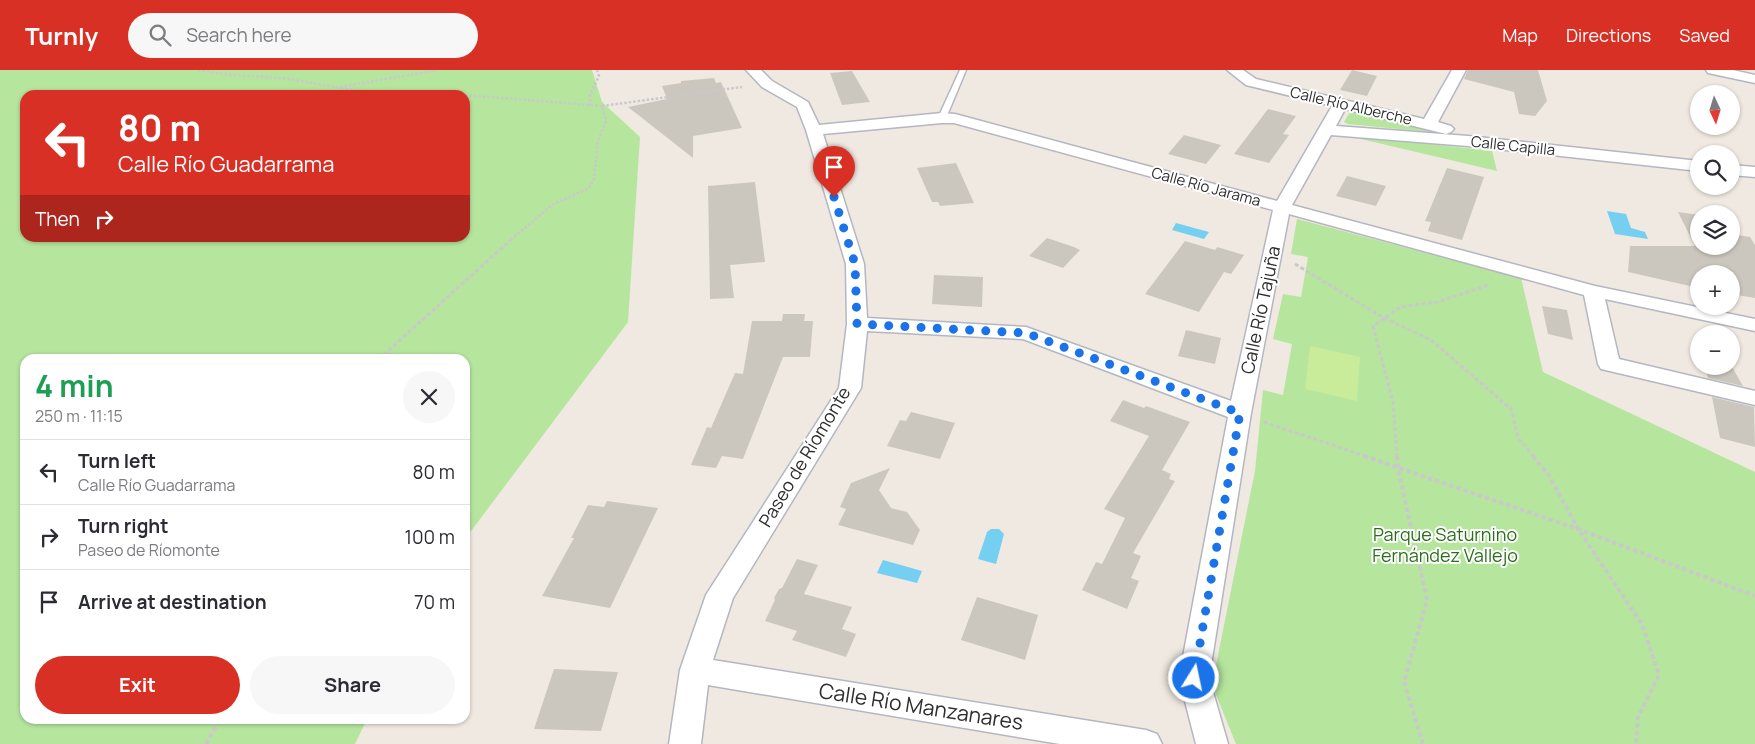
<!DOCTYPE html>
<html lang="en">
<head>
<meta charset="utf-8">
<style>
	:root { --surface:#fff; --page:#f7f7f7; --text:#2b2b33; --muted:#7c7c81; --line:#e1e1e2; --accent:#d93025 }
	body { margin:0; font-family:Manrope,sans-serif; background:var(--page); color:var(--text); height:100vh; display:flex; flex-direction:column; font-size:19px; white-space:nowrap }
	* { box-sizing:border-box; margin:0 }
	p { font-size:16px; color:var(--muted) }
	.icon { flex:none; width:28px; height:28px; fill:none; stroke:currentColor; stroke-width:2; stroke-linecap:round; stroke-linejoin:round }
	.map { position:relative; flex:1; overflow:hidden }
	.sheet { position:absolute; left:20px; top:284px; width:450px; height:370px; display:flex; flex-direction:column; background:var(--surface); border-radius:15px; box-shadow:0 1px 4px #0004 }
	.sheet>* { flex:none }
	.hud { position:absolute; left:20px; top:20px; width:450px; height:152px; border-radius:15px; box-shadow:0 1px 4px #0004; background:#d93025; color:#fff; overflow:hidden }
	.needle { width:32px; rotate:176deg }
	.controls { position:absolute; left:1690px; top:15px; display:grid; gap:10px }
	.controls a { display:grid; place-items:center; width:50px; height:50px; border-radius:50%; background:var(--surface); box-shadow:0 1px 4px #0004; font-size:25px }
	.pin { position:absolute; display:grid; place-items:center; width:42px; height:42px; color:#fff; margin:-51px -21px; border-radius:50% 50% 50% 0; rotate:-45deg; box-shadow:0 0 5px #0007 }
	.pin .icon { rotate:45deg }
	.me { position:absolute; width:55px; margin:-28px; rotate:10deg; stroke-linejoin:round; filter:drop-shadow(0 0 4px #0008) }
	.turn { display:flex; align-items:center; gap:18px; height:105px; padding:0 15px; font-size:22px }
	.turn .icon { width:65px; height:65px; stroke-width:2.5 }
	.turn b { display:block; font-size:35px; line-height:42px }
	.then { display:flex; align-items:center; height:48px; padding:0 15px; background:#0003; gap:10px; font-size:19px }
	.round { display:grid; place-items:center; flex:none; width:52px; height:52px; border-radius:26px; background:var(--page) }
	.summary { display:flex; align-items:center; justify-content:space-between; height:85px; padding:0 15px }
	h1 { font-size:30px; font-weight:700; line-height:38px; color:#1e9e55 }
	.primary-button { display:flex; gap:10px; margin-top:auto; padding:10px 15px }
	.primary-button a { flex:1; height:58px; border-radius:30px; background:var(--accent); color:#fff; font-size:20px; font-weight:700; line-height:58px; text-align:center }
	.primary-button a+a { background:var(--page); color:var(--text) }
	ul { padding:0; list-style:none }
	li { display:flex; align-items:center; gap:15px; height:65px; padding:0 15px; border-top:1px solid var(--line) }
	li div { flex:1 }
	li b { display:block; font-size:19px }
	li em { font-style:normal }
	header { display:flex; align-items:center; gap:30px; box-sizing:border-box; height:70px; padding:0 25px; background:var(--accent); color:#fff }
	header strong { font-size:24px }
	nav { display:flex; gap:28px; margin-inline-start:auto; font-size:18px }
	.search { width:350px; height:45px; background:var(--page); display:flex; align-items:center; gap:12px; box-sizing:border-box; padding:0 18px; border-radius:28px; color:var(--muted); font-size:19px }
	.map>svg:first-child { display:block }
	.green { fill:#b6e59e; fill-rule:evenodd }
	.pitch { fill:#c9ec9a }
	.water { fill:#75cff0 }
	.building { fill:#cbc7bf }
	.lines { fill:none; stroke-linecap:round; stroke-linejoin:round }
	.lane-casing { stroke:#b4b7c1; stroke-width:3 }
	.street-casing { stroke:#b4b7c1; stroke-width:3 }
	.path-far2 { stroke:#c9c9c9; stroke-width:2.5; stroke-dasharray:2.5 2; stroke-linecap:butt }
	.path-far1 { stroke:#c9c9c9; stroke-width:3; stroke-dasharray:4 2.5; stroke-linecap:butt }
	.path { stroke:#c9c9c9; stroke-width:4; stroke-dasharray:4.5 3; stroke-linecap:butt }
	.lane { fill:#fff; fill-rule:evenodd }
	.street { fill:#fff; fill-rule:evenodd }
	.route { stroke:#1a73e8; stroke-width:9; stroke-dasharray:0 16.2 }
	.labels { text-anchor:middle; stroke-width:4; stroke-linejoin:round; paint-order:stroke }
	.far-street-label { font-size:15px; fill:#2e2e2e; stroke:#fff }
	.street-label { font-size:18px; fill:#2e2e2e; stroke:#fff }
	.park-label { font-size:18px; fill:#2c6e1b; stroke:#fff }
	.near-street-label { font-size:21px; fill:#2e2e2e; stroke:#fff }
</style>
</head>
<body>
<header>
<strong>Turnly</strong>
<div class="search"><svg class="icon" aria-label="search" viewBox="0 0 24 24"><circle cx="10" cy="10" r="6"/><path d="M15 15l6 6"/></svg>Search here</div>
<nav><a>Map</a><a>Directions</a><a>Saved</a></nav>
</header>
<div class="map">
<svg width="1755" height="674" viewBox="0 0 1755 674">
	<rect width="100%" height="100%" fill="#efe9e1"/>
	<path class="green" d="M0,0H592L602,32L640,67L628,252L465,469V289H25V649H367L355,674H0ZM25,25H465V168H25Z
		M1350,42L1437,60L1440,63L1348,54L1344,52Z
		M1340,64L1492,81L1497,101Z
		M1297,149L1521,208L1543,302L1755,402V674H1236L1212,615L1255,401L1263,320L1283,325L1292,274L1273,269L1283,224L1301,227L1308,187L1291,184Z"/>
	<path class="pitch" d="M1310,276L1360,287L1357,331L1305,319Z"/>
	<path class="water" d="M1607,141L1626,144L1631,158L1645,162L1648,169L1615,164Z
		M1176,153L1209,162L1204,169L1172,160Z
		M991,459H999L1004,464L996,494L978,489L987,462Z
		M883,490L922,501L917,513L877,503Z"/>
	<path class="building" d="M1352,0L1377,6L1367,26L1340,20Z
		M1468,0H1538L1547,31L1535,46L1519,44L1514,22L1464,9Z
		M852,1L870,32L842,35L830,3Z
		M714,8L716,13L721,12L742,58L693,66V88L628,37L667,29L662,16L681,13V11Z
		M1268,39L1296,46L1283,64L1289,65L1269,93L1234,84Z
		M1184,65L1221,75L1206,94L1168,84Z
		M956,93L974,133L940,136L938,132H932L917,98Z
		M1447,98L1484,107L1462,170L1428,161L1431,152L1425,151Z
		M1347,106L1386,116L1376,136L1336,126Z
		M755,112L765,192L730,195L734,228L710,229L708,116Z
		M1678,142L1699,145V176H1731V164L1750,167L1755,175V228L1731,224V204H1699V218L1628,202L1630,176H1695Z
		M1047,168L1074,177L1080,180L1063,198L1029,186Z
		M1185,171L1215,180L1217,177L1244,185L1231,204L1224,202L1199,242L1145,224Z
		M934,205L983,207L982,237L932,234Z
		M1542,236L1567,240L1573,270L1548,264Z
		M783,244H805L804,251H813L810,287H783L743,389L722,386L716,398L691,395L707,357L711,358L735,303L743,304L752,251H782Z
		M1186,260L1221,268L1215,294L1178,286Z
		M1692,273L1699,274V296H1731V295L1743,316L1708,308L1706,299L1698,297Z
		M1712,327L1754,337L1755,377L1720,368Z
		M1123,330L1144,338L1146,336L1190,352L1162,400L1171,404L1169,409L1175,411L1133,483L1141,486L1131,508L1139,511L1127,539L1082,520L1096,492L1102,494L1125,448L1104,439L1149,366L1110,351Z
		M911,342L955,353L940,389L887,376L900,350L906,351Z
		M890,398L879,420L891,438L907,442L920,460L913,475L838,455L846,439L840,437L851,413Z
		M607,431L658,438L610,538L542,526L574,468H571L588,435L604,437Z
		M797,489L818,495L804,524L852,537L842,559L856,564L846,587L792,570L797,561L765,551L775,530L774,528L779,519L782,518Z
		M977,527L1038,545L1025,590L961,570Z
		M554,599L618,602L601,661L534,659Z"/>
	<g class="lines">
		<defs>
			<path id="lane" d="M960,0H966L946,48L939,50L938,48Z"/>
			<path id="street" d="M746,0H761L772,11L808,32L819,55L942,43L955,44L1277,131L1332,36L1246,15L1227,0H1243L1256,9L1424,49L1452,0H1466L1438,52L1451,56L1454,59L1451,62L1446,64L1345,39L1336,56L1468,66L1699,91V101L1468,76L1331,65L1292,135L1595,216L1755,249V261L1605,229L1619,289L1755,321V335L1601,299L1598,294L1584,225L1289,144L1251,343L1209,608L1228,674H1196L1179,608L1228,347L1023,269L867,261L861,318L733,528L713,590L1146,660L1157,664L1162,674H1060L708,615L701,674H669L680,600L706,525L839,318L847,254L846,194L806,60L797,37L762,17ZM942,53H954L1273,140L1231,331L1026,257L867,248L864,194L823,64Z
				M1706,0H1733L1755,5V13L1708,3Z
				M1731,95L1755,97V107L1731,105Z"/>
		</defs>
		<use href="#lane" class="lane-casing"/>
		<use href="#street" class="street-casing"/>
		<path class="path-far2" d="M198,0L231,5L283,8L360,21L461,25
			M340,17L438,0
			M465,25L602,36L606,51L598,71L594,109L589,118L552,135L513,168
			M590,36V25L599,6L597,0
			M602,36L742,17"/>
		<path class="path-far1" d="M1295,194L1384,248L1431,270L1511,339L1518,368L1534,387
			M379,289L514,167
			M1264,352L1368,387
			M1397,387L1393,332L1373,256L1400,237L1438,232L1488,215"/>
		<path class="path" d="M1364,386L1578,459L1755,526
			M1397,386L1398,398L1427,530L1404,612L1423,674
			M1533,386L1550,407L1578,459L1642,554L1659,605L1638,647L1636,674
			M206,674L220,649"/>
		<use href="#lane" class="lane"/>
		<use href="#street" class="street"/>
	</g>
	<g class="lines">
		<path class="route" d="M834,127L855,194L857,254L1026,263L1240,343L1194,608"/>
	</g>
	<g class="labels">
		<g class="far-street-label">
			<text transform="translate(1351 36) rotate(13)" y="5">Calle Río Alberche</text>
			<text transform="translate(1513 76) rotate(6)" y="5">Calle Capilla</text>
			<text transform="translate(1206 117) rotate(15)" y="5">Calle Río Jarama</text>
		</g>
		<g class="street-label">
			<text transform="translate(1261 240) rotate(-78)" y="6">Calle Río Tajuña</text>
			<text transform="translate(805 387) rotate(-59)" y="6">Paseo de Ríomonte</text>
		</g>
		<g class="park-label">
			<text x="1445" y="471">Parque Saturnino<tspan x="1445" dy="21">Fernández Vallejo</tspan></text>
		</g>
		<g class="near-street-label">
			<text transform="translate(921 637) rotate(9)" y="7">Calle Río Manzanares</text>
		</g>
	</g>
</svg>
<div class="controls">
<a><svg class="needle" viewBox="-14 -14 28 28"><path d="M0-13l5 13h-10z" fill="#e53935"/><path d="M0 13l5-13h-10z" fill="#7c7c81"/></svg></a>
<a><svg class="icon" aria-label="search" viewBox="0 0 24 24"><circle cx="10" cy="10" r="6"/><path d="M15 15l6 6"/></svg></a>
<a><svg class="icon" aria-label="layers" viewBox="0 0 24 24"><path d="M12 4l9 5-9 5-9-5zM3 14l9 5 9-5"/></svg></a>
<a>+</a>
<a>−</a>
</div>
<div class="pin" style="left:834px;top:127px;background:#d93025"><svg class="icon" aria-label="arrive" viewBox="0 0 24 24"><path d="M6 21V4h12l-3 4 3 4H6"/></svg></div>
<svg class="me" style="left:1194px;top:608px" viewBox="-20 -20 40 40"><circle r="17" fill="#1a73e8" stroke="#fff" stroke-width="3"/><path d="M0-11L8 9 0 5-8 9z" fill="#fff"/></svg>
<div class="hud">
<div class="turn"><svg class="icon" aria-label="left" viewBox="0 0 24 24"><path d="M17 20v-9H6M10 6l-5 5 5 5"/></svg><div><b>80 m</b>Calle Río Guadarrama</div></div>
<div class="then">Then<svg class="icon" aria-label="right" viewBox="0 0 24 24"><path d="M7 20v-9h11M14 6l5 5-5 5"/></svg></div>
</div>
<section class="sheet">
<div class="summary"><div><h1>4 min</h1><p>250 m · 11:15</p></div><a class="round"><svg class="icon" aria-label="close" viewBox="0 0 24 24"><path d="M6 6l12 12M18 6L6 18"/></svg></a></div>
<ul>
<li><svg class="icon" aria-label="left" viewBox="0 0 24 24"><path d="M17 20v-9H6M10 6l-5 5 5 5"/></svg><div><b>Turn left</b><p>Calle Río Guadarrama</p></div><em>80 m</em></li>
<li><svg class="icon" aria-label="right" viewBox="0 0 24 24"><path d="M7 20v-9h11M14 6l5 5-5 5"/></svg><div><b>Turn right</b><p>Paseo de Ríomonte</p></div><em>100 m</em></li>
<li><svg class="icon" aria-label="arrive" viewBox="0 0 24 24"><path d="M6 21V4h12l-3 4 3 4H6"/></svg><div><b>Arrive at destination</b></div><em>70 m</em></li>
</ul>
<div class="primary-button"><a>Exit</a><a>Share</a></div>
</section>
</div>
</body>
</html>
